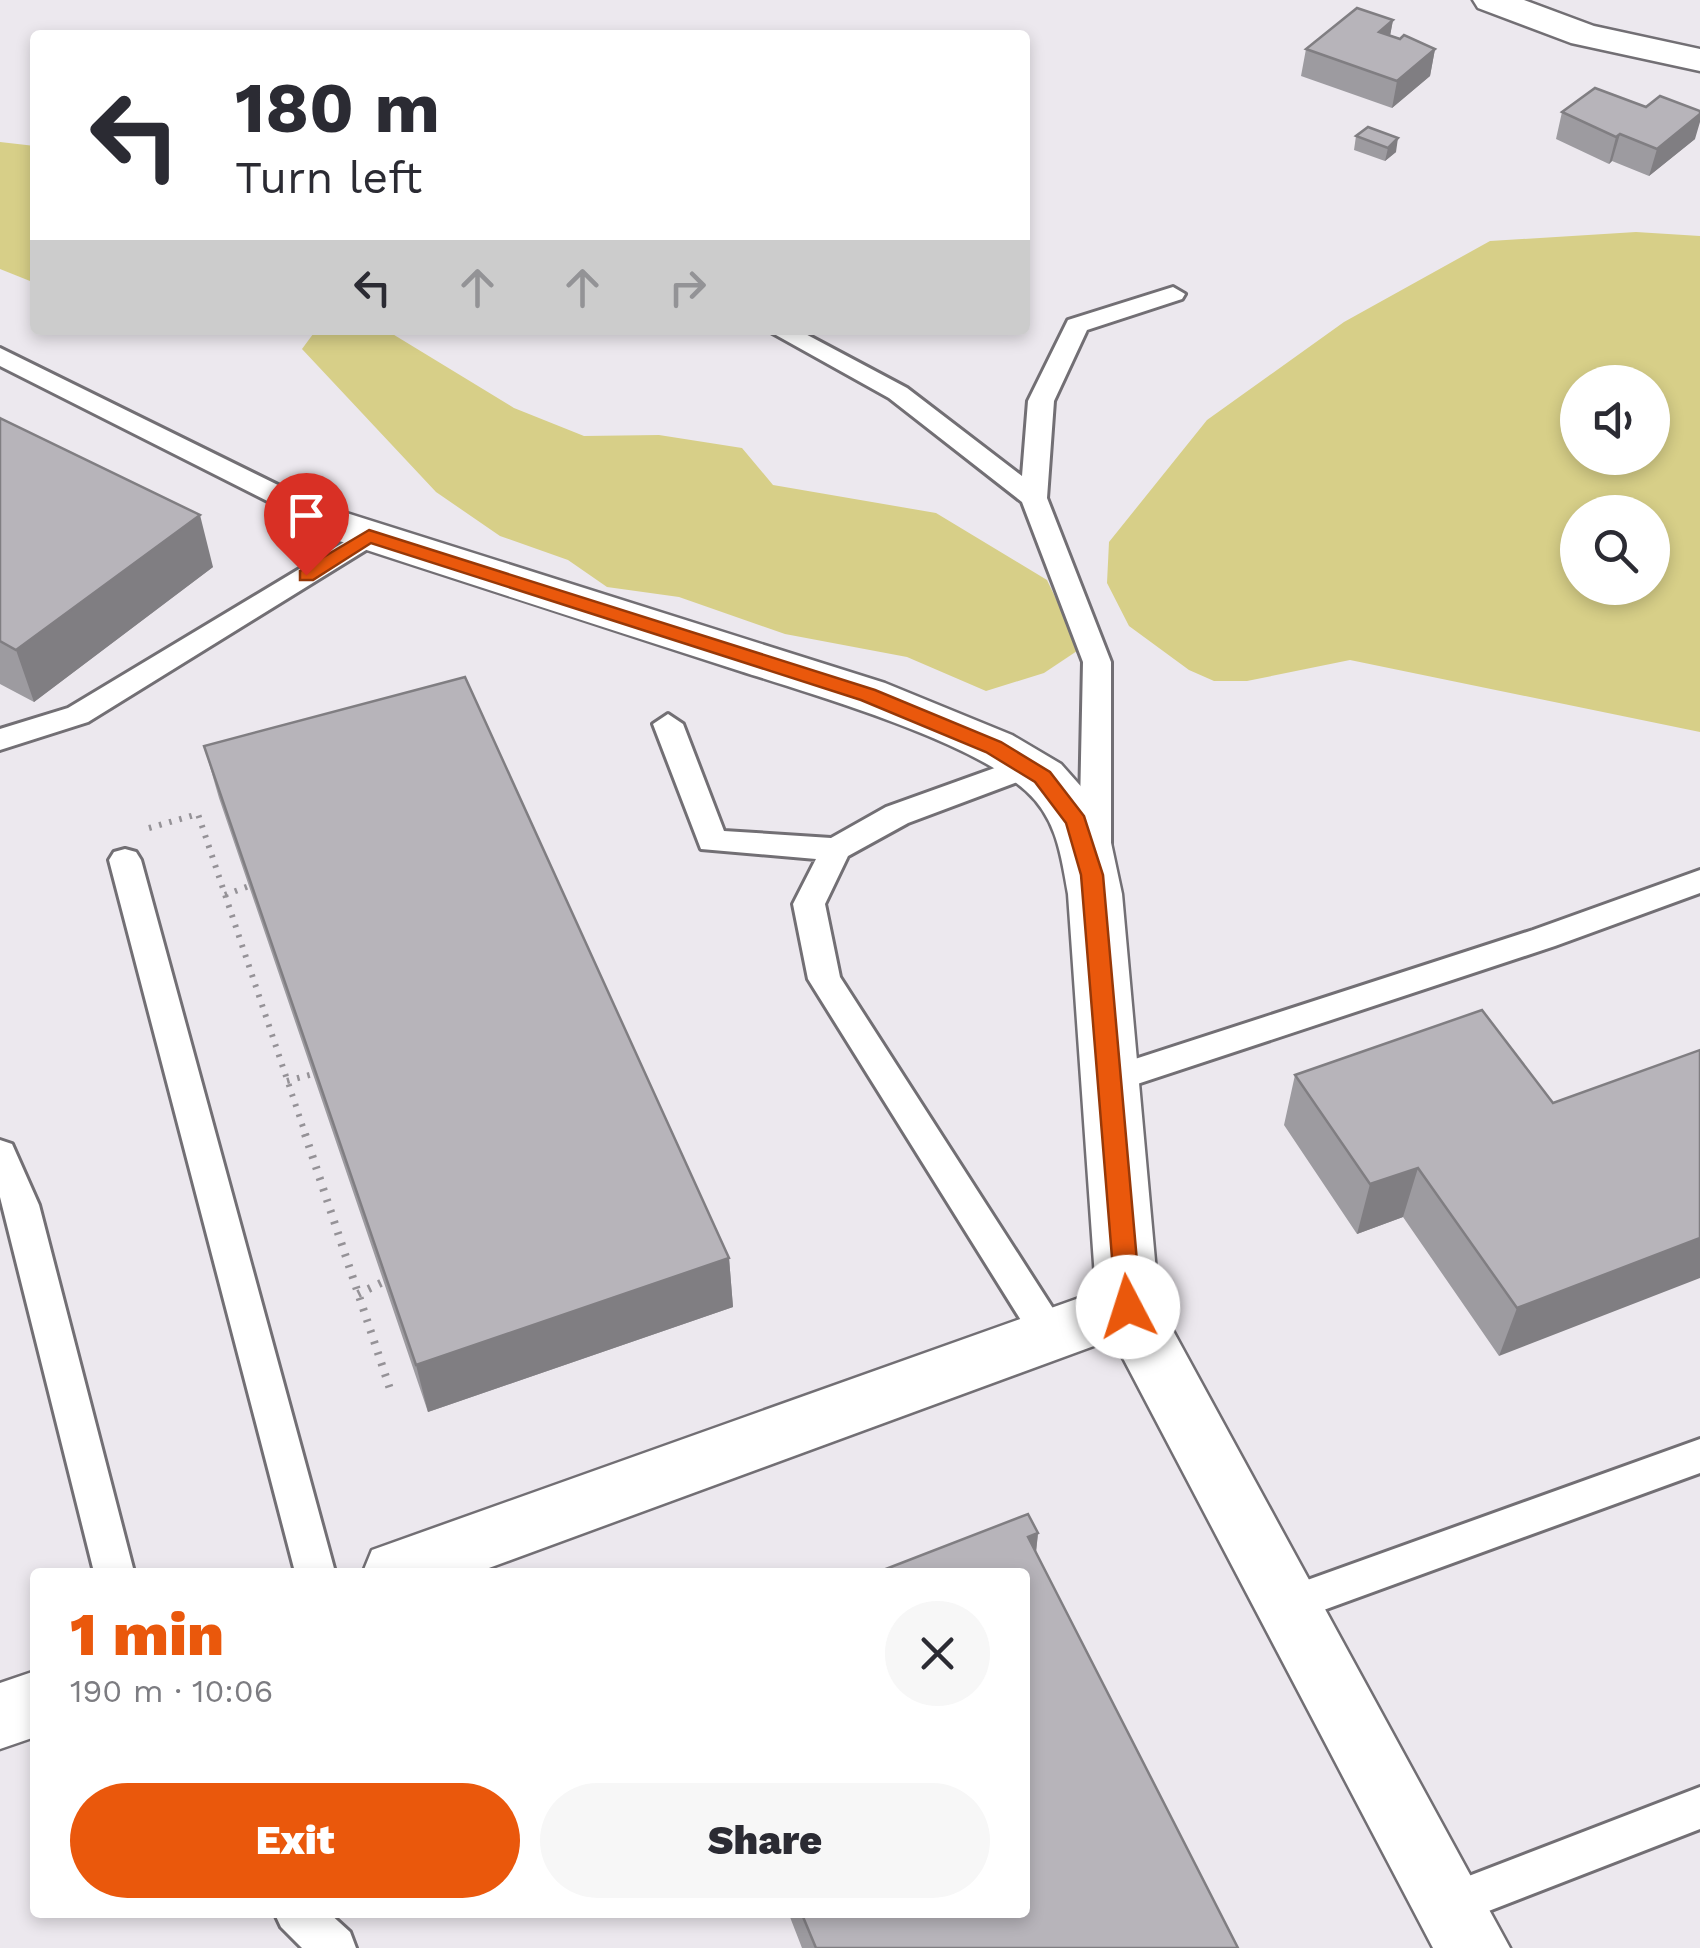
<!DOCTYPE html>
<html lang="en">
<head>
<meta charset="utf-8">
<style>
	:root { --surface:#fff; --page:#f7f7f7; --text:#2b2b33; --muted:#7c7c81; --accent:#ea580c }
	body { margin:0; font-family:"Work Sans",sans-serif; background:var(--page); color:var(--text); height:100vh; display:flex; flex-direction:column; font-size:38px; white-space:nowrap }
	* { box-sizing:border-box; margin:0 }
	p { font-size:32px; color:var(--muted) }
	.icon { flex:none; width:55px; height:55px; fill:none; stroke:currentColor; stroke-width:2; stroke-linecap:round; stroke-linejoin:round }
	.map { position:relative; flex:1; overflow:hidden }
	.drawer { position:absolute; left:30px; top:1568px; width:1000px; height:350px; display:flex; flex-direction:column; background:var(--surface); border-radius:10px; box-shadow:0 5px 15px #0003 }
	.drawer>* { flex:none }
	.banner { position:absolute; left:30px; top:30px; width:1000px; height:305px; border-radius:10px; box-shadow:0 5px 15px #0003; background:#fff; color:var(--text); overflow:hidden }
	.controls { position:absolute; left:1560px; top:365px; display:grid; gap:20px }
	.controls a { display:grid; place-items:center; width:110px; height:110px; border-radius:50%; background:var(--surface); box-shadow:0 5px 15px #0003; font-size:50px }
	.pin { position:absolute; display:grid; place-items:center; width:85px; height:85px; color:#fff; margin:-102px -42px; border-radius:50% 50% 50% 0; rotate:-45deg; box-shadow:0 0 10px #0007 }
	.pin .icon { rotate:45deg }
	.me { position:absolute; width:110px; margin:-55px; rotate:355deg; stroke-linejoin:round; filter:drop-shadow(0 0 8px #0008) }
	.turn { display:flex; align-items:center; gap:35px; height:210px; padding:0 40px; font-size:45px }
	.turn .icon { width:130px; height:130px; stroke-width:2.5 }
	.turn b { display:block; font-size:70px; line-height:85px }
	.lanes { display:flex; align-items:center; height:95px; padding:0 40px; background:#0003; justify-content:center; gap:50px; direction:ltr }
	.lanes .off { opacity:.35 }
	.round { display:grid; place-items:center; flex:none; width:105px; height:105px; border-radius:52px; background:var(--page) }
	.overview { display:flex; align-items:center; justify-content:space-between; height:170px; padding:0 40px }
	h1 { font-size:60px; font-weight:800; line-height:75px; color:var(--accent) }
	.primary-button { display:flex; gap:20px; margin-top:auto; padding:20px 40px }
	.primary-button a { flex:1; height:115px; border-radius:60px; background:var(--accent); color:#fff; font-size:40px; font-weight:800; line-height:115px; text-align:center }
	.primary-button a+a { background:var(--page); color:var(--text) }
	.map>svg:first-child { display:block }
	.green { fill:#d7cf88; fill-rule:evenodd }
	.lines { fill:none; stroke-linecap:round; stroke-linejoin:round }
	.service-casing { stroke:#726f74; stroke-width:6 }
	.minor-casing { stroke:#726f74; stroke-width:5 }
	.path-far1 { stroke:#959297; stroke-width:6; stroke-dasharray:2.5 8; stroke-linecap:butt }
	.path { stroke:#959297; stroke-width:8; stroke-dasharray:2.5 9; stroke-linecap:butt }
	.service { fill:#fff; fill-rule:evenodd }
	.minor { fill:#fff; fill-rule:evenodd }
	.wall { fill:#9d9ba0 }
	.shaded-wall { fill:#807e82 }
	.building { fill:#b7b4ba; stroke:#807e82; stroke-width:2.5 }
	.route { fill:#ea580c; stroke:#983908; stroke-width:2.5 }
</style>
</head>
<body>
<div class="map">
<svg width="1700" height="1948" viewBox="0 0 1700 1948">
	<rect width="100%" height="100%" fill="#ece8ee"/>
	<path class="green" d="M0,142L35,146V283L0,269Z
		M1636,232L1700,236V732L1350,660L1247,681H1214L1189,670L1129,626L1107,583L1109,542L1207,420L1344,322L1490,241ZM1652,382V458H1578V382ZM1578,512H1652V588H1578Z
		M316,330H386L514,408L584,436L659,435L742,448L773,485L936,513L1047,580L1080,649L1044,673L986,691L907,657L785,634L679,597L607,587L568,560L500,536L436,492L302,349Z"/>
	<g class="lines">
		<defs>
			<path id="service" d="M1173,287L1185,294L1182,299L1087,330L1054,401L1047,498L1111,662V855L1106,863H1084L1079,855L1083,662L1022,502L889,398L767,330H798L907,388L1022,476L1028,401L1068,320Z
				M0,348L347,519L351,525L337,534L327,531L0,366Z
				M369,527L379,530L383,536L379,542L88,722L0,750V729L68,708Z
				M668,714L683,724L724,831L831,838L886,807L1017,760H1039L1043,767L1039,774L908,823L848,856L825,904L840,977L1063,1324L1068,1335L1063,1346L1050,1351L1037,1346L808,979L793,904L816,859L701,849L653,724Z
				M125,849L136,852L141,860L335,1572H295L109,860L114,852Z
				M1700,870V893L1555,946L1110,1093L1098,1089L1093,1080L1098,1071L1533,930Z
				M0,1140L12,1144L39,1205L134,1572H94L0,1197Z
				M1700,1439V1473L1288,1623L1274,1618L1268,1605L1274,1592Z
				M1700,1787V1829L1450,1926L1435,1919L1428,1904L1435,1889Z
				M274,1912H328L350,1932L356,1948H302L281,1927Z"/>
			<path id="minor" d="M1473,0H1524L1594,26L1700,49V71L1571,43L1478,8Z
				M337,510L885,683L1012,735L1061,764L1085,791L1110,838L1122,894L1159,1305L1510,1948H1433L1113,1339L478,1572H363L372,1550L1096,1292L1068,894C1061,855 1057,819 1026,791C970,740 815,695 740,671C600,626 460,581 321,535L314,525L321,515Z
				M35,1671V1737L0,1749V1683Z"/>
		</defs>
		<use href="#service" class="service-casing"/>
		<use href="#minor" class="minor-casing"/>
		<path class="path-far1" d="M149,828L198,814L306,1136
			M225,895L249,886
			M287,1081L313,1074"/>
		<path class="path" d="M305,1134L392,1395
			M358,1294L383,1282"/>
		<use href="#service" class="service"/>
		<use href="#minor" class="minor"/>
	</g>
	<path class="wall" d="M1393,20L1390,35L1435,49L1430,76L1392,108L1301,76L1306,49Z
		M1562,112L1695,139L1649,176L1612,161L1609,164L1556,139Z
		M1356,136L1396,152L1385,161L1354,150Z
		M0,418L213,567L34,702L0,684Z
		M204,746L729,1258L733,1307L428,1412L219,798Z
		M1700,1050L1499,1356L1403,1217L1357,1234L1284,1125L1295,1075L1553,1103Z
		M1038,1533L1036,1553L1238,1948H802L788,1912H1025V1572Z"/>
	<path class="shaded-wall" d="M1393,20L1388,47L1379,32Z
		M1435,49L1430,76L1392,108L1397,81Z
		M1700,114V122L1695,139L1649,176L1657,149Z
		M1620,134L1612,161L1609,164L1616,137Z
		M1398,138L1396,152L1385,161L1388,148Z
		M200,515L213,567L34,702L16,650Z
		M1418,1168L1403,1217L1357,1234L1370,1184Z
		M1700,1238V1278L1499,1356L1517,1308Z
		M729,1258L733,1307L428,1412L416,1365Z
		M1038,1533L1033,1578L1028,1537Z"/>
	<path class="building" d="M1357,8L1393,20L1379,32L1400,39L1404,35L1435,49L1397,81L1306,49Z
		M1595,88L1646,107L1660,96L1700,111V114L1657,149L1620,134L1616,137L1562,112Z
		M1368,127L1398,138L1388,148L1356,136Z
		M0,418L200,515L16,650L0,641Z
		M465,677L729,1258L416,1365L204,746Z
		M1482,1010L1553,1103L1700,1050V1238L1517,1308L1418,1168L1370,1184L1295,1075Z
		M1028,1514L1038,1533L1028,1537L1238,1948H816L801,1912H1025V1572H878Z"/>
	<path class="route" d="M369,530L875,690L1001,742L1050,772L1084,816L1103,875L1141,1307L1137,1314H1119L1116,1307L1081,875L1066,823L1035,782L986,752L861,700L371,543L313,580H300V571Z"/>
</svg>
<div class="controls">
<a><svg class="icon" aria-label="sound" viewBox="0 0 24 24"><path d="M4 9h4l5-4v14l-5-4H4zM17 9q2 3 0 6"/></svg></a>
<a><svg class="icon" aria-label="search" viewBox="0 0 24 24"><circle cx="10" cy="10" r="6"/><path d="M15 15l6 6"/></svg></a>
</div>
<div class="pin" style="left:306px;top:575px;background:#d93025"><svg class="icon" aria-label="arrive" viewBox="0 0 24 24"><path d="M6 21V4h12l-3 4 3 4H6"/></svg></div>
<svg class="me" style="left:1128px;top:1307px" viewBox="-20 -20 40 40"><circle r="19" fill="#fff"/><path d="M0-13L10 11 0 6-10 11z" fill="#ea580c"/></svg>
<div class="banner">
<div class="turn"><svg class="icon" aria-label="left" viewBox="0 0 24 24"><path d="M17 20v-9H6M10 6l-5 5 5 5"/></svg><div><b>180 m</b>Turn left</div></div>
<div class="lanes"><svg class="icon" aria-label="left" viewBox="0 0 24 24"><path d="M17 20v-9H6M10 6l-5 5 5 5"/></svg><svg class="icon off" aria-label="ahead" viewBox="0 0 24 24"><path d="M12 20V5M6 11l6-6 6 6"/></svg><svg class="icon off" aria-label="ahead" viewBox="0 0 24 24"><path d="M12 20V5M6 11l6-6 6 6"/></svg><svg class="icon off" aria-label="right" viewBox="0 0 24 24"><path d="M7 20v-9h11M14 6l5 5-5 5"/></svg></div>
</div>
<section class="drawer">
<div class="overview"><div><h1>1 min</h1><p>190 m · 10:06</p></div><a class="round"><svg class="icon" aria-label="close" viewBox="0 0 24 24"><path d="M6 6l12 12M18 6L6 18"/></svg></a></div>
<div class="primary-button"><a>Exit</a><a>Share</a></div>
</section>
</div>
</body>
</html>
